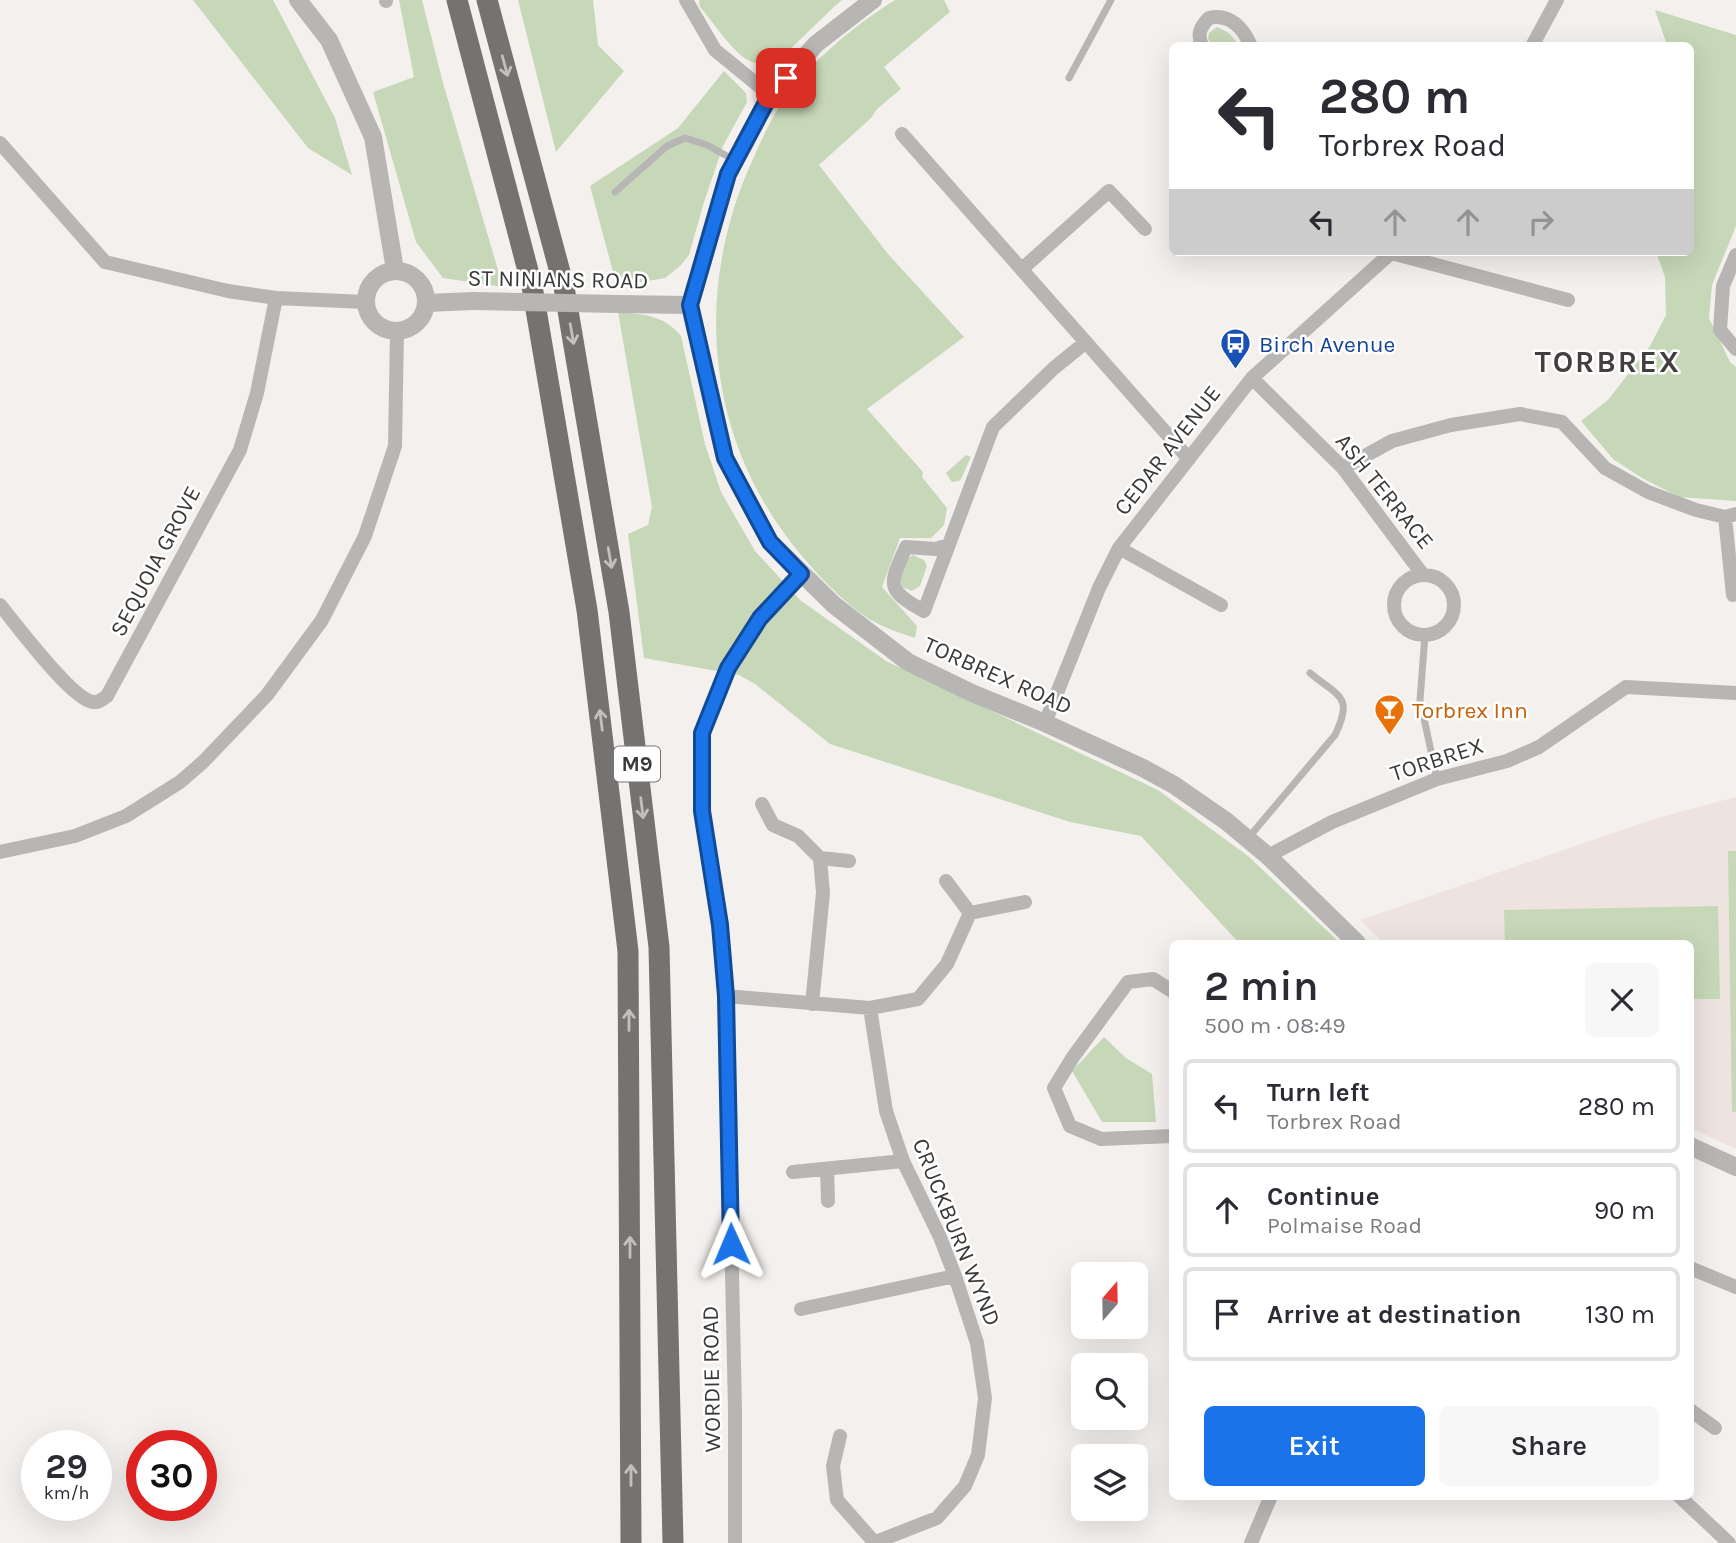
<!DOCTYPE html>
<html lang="en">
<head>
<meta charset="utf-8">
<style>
	:root { --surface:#fff; --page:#f7f7f7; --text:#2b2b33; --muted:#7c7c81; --line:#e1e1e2; --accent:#1a73e8 }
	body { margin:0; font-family:Karla,sans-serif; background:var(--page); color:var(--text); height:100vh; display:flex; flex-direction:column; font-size:26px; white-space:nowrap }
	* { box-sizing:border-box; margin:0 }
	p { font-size:23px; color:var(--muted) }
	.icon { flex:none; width:38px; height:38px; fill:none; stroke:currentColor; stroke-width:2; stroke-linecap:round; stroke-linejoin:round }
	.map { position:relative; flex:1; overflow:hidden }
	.drawer { position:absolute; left:1169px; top:940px; width:525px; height:560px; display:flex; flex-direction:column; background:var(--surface); border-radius:10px; box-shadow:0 7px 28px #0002 }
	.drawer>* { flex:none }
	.top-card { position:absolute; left:1169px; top:42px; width:525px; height:214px; border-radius:10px; box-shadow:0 7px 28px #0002; background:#fff; color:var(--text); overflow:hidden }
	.needle { width:46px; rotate:20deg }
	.tools { position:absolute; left:1071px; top:1262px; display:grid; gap:14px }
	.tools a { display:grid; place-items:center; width:77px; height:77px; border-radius:10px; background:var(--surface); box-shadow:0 7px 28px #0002; font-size:35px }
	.speed { position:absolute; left:21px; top:1430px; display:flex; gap:14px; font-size:35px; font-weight:700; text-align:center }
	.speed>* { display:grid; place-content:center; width:91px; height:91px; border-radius:50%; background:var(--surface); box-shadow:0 7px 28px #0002; line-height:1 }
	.speed small { font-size:18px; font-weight:400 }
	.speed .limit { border:10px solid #d22; background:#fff; color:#111 }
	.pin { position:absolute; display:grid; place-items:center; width:60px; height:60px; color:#fff; margin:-30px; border-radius:14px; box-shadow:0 4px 10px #0006 }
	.me { position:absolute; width:77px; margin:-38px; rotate:359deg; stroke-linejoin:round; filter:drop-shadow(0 0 5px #0008) }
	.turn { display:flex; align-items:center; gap:24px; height:147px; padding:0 35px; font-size:32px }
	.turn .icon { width:91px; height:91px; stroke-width:2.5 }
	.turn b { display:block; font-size:49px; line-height:60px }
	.lanes { display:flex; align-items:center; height:66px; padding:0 35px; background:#0003; justify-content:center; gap:35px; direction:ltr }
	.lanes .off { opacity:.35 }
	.round { display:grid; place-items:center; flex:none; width:74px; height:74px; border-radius:10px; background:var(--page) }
	.head { display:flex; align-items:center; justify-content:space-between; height:119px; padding:0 35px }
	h1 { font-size:42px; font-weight:600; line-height:52px }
	.action { display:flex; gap:14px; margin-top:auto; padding:14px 35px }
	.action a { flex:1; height:80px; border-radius:10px; background:var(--accent); color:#fff; font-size:28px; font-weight:600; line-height:80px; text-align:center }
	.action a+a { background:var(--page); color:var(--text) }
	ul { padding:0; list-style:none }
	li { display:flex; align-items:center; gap:21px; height:94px; margin:0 14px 10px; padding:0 21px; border:4px solid var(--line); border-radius:10px }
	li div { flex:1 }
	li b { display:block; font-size:26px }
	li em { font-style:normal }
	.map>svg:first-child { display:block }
	.built { fill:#eee3de }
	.green { fill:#c6d8b8 }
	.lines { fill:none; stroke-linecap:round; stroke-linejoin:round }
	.service { stroke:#b8b6b5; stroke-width:7 }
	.minor { stroke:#b8b6b5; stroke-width:14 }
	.tertiary { stroke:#b8b6b5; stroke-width:18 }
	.motorway { stroke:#767271; stroke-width:21 }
	.tertiary-bridge { stroke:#b8b6b5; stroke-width:18 }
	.oneway { stroke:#c1c0bf }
	.route-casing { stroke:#114b97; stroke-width:18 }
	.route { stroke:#1a73e8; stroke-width:12 }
	.labels { text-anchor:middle; stroke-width:5; stroke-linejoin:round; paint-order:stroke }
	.shield { fill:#fff; stroke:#767574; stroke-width:2 }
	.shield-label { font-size:21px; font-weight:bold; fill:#3b3a39 }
	.street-label { font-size:23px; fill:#3b3a39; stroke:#fff }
	.transit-label { font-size:23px; fill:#164399; stroke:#fff; text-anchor:start }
	.food-label { font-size:23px; fill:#c56008; stroke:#fff; text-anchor:start }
	.district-label { font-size:30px; font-weight:bold; letter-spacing:2px; fill:#423f3e; stroke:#fff }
</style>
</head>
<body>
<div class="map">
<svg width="1736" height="1543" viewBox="0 0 1736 1543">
	<rect width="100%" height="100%" fill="#f4f0ee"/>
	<path class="built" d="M1736,797V1149L1691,1128L1690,943H1384L1360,920L1657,818Z"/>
	<path class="green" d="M193,0H273L335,118L352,175L308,148Z
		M399,0H422L443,83L503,287L443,278L416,242L373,92L414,77Z
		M518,0H593L598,45L624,71L556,152Z
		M699,0H842C829,10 778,64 769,65C760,66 750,62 743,57C727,44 714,23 700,7Z
		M895,0H944L950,12L884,67L901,89L877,109L871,118L819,165L888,254L964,337L867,409L923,472L922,477L947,508L944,525L931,538H900L882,587L917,626L915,638C900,633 885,628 871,620C837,600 795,551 773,517C703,408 699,276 753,159C762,139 770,120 782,103C811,61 852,27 895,0Z
		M1655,10L1736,35V226L1712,285L1709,318L1730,362L1736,367V501L1679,497L1642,478L1613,459L1581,421L1608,400L1650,346L1666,315L1665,277L1656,252H1690V46L1667,45Z
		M1217,27L1229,33L1239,45H1212L1208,39L1209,33Z
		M724,71L746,93L747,102L723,146L704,202L689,255L680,266L665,278L631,284L616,283L590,186L678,128Z
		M618,312C643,314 664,315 681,336L705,444L721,492L755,551L800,600L886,661L1158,790L1248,856L1340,943H1239L1141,836L1070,822L830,744L755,684L739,675L644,658L628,534L648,525L652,507Z
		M966,455L971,457L961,479L959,481L952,482L946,473Z
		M913,555L924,560L927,566L920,586L912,591L902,587C899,577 903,560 913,555Z
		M1728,851H1736V1112H1732Z
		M1718,906L1720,999H1691L1690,943H1505L1504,910Z
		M1104,1037L1126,1058L1152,1074L1156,1122H1102L1072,1071Z"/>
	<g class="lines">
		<path class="service" d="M1069,78L1111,0
			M615,192L667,146L685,138L707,145L734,160
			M1425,635L1420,700L1437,779
			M1249,837L1335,735C1354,696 1339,697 1310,673"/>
		<path class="minor" d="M386,0V1
			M686,0L715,50L770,95
			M1202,46C1197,34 1200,27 1209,18C1230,13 1243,28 1251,46
			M1532,46L1557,0
			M902,134L1189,459
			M0,143L105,262L228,291L276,298L365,302
			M1391,253L1568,300
			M1736,255L1723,286L1720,330L1736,349
			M1022,269L1109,191L1145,229
			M1252,378L1343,468L1423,575
			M1343,468L1392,441L1451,425L1520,414L1562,422L1605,468L1648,492L1696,510L1725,517L1736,514
			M1725,517L1733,595
			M948,545L936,549L906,547C890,584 884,589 924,611L993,427L1054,368L1086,342
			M1119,548L1221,605
			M1394 605a30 30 0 1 1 60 0a30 30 0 1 1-60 0Z
			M0,605C16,624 71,699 93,702C98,703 103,699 107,696L240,450L257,393L276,298
			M1045,723L1099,588L1119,548L1252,378L1392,252
			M762,804L773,825L798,836L820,858L823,893L812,1004
			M0,852L75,836L126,816L180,782L203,762L267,695L322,620L365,536L395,446L397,331
			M1268,856L1332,822L1437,779L1507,761L1539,747L1626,687L1736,693
			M820,858L849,861
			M946,881L970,913
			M1172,991L1153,979L1128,982L1073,1057L1054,1088L1070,1126L1101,1139L1172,1136
			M726,996L870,1008L918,999L947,964L970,913L1025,902
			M870,1008L886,1111L903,1161L940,1237L955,1276L977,1343L985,1398L978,1455L965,1486L937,1518L873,1543
			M827,1169L828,1201
			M793,1172L903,1161
			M1690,1268L1736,1287
			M801,1309L955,1276
			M1690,1410L1715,1428
			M840,1436L833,1466L837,1500L874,1542
			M1679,1496L1729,1543
			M735,1543V1410L726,996L720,925L702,811V733L728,668L760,618L801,574
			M1251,1543L1271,1496"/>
		<path class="tertiary" d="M298,0L329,40L373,137L395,270
			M873,0L816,44L770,95L728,174L690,305L725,458L770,542L834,605L908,662L972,693L1045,723L1143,768L1174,785L1226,821L1268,856L1357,943
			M366 301a30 30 0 1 1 60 0a30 30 0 1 1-60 0Z
			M426,303L474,301
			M617,304L690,305
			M1690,1146L1736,1167"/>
		<path class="motorway" d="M457,0L532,286L587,610L628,951L631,1543
			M487,0L564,287L619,612L659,947L673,1543"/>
		<path class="tertiary-bridge" d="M474,301L617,304"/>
	</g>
	<defs><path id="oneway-shaft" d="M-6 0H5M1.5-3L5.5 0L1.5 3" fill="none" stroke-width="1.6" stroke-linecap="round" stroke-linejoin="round" transform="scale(1.75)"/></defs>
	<g class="oneway">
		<use href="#oneway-shaft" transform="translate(505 66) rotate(75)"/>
		<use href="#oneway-shaft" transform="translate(572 334) rotate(80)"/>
		<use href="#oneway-shaft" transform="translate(610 558) rotate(80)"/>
		<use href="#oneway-shaft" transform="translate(601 720) rotate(-97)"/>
		<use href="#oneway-shaft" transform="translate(642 808) rotate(83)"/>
		<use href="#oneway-shaft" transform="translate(629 1020) rotate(-90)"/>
		<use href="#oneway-shaft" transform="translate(630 1247) rotate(-90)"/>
		<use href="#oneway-shaft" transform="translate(631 1475) rotate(-90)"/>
	</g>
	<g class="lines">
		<defs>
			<path id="route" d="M731,1244L726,996L720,925L702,811V733L728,668L760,618L801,574L770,542L725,458L690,305L728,174L770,95L786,78"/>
		</defs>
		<use href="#route" class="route-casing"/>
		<use href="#route" class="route"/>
	</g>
	<defs>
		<symbol id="bus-pin" viewBox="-11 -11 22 30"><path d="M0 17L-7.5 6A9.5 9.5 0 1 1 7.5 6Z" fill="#1a4fb4" stroke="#fff"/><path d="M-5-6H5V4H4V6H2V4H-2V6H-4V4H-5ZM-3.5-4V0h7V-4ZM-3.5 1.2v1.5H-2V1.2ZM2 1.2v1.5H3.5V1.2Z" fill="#fff"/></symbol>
		<symbol id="bar-pin" viewBox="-11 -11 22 30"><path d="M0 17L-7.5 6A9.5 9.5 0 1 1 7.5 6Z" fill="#e8710a" stroke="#fff"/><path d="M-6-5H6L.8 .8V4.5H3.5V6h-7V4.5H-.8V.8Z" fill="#fff"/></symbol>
	</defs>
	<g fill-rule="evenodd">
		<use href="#bus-pin" x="1218" y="326" width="35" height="47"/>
		<use href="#bar-pin" x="1372" y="692" width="35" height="47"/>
	</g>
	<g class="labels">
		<rect class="shield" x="614" y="746.5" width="46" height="35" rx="5"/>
		<g class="shield-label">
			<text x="637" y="771">M9</text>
		</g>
		<g class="street-label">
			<text transform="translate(558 279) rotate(1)" y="8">ST NINIANS ROAD</text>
			<text transform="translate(1167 450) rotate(-52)" y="8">CEDAR AVENUE</text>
			<text transform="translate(1385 491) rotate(51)" y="8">ASH TERRACE</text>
			<text transform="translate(155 561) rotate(-62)" y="8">SEQUOIA GROVE</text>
			<text transform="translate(998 675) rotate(24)" y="8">TORBREX ROAD</text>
			<text transform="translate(1437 759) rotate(-18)" y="8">TORBREX</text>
			<text transform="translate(957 1232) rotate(68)" y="8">CRUCKBURN WYND</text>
			<text transform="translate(711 1379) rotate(-91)" y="8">WORDIE ROAD</text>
		</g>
		<g class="transit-label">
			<text x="1259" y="352">Birch Avenue</text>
		</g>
		<g class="food-label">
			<text x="1412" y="718">Torbrex Inn</text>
		</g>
		<g class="district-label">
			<text x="1608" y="372">TORBREX</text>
		</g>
	</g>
</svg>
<div class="tools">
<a><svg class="needle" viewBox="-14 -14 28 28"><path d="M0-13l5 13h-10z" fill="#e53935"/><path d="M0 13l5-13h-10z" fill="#7c7c81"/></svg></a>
<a><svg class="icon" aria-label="search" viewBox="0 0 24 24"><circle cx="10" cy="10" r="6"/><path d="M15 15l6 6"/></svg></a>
<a><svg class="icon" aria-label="layers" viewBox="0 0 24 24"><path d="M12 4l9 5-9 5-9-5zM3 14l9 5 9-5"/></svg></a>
</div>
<div class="speed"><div>29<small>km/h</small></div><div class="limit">30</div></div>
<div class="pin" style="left:786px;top:78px;background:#d93025"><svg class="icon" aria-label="arrive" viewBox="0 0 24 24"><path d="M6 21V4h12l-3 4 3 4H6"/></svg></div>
<svg class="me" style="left:731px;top:1244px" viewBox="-20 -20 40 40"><path d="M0-17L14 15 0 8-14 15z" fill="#1a73e8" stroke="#fff" stroke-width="4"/></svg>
<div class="top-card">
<div class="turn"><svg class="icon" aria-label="left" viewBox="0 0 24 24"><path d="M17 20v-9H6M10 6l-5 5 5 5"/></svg><div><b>280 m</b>Torbrex Road</div></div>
<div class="lanes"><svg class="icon" aria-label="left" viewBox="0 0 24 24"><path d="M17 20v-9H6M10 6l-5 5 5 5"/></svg><svg class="icon off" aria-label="ahead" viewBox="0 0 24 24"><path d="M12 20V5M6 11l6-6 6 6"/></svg><svg class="icon off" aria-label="ahead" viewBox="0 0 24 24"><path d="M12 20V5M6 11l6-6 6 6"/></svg><svg class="icon off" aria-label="right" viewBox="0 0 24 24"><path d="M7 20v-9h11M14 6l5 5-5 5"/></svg></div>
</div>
<section class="drawer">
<div class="head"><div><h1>2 min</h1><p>500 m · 08:49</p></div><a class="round"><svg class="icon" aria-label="close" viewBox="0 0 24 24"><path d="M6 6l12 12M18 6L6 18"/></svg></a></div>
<ul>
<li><svg class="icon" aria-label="left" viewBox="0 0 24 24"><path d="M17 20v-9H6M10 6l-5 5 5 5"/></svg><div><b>Turn left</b><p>Torbrex Road</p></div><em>280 m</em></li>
<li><svg class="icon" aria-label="ahead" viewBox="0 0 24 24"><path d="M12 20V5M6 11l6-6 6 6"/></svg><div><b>Continue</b><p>Polmaise Road</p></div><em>90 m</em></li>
<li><svg class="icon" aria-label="arrive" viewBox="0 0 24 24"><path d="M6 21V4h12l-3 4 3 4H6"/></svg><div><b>Arrive at destination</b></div><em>130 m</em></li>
</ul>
<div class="action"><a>Exit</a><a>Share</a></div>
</section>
</div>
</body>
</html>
